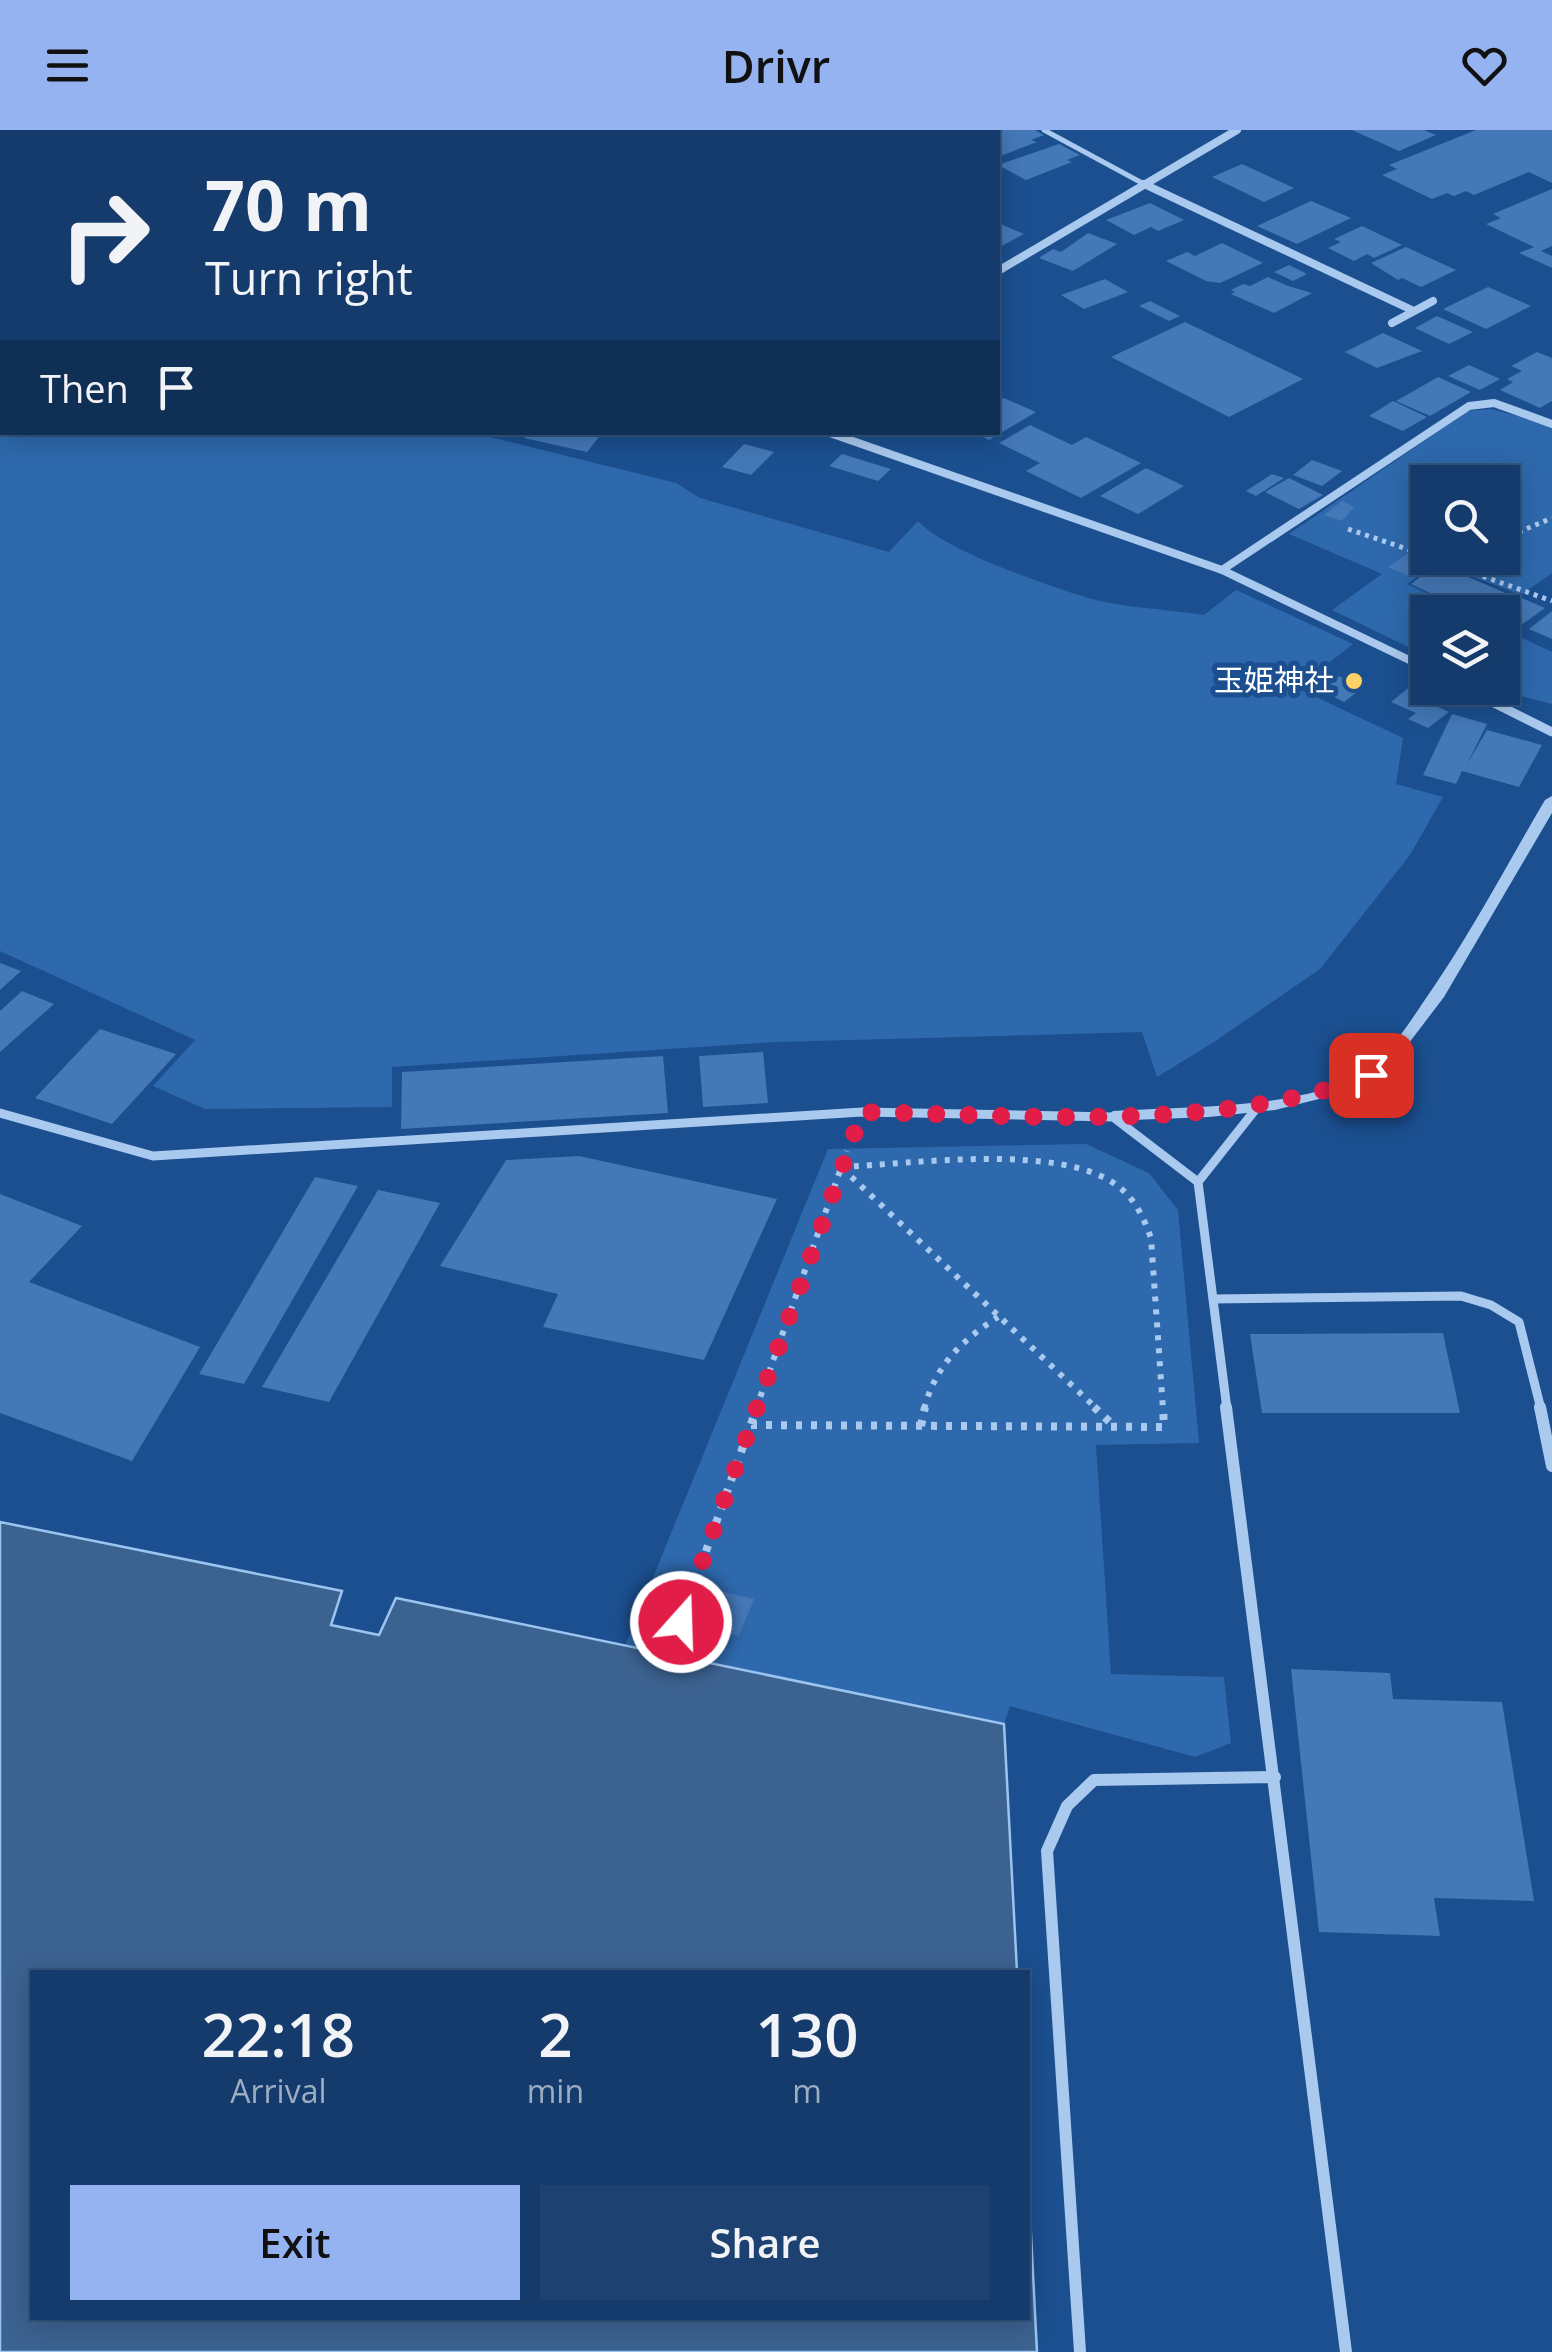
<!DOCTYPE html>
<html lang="en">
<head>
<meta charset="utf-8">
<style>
	:root { --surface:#143b6b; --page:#1d4271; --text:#f1f3f6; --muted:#9dadc1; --line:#33557e; --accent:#95b2f1 }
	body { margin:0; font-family:"Open Sans","Noto Sans JP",sans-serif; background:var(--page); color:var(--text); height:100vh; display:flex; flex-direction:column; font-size:38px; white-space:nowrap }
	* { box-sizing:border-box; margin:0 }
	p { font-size:32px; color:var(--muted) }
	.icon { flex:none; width:55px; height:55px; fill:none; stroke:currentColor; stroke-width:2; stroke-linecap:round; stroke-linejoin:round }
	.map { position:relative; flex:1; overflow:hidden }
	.drawer { position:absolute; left:30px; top:1840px; width:1000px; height:350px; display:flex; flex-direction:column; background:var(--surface); border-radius:0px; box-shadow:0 5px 25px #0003,0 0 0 2px var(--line) }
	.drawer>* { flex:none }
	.guide { position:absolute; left:0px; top:0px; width:1000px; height:305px; box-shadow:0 5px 25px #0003,0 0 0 2px var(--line); background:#143b6b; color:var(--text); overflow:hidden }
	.controls { position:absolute; left:1410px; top:335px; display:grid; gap:20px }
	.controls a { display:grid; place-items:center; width:110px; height:110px; border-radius:0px; background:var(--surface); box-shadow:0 5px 25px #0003,0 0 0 2px var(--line); font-size:50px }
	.pin { position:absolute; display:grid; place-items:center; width:85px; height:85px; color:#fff; margin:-42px; border-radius:20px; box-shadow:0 5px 15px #0006 }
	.me { position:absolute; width:110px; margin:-55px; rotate:20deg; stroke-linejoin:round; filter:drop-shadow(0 0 8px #0008) }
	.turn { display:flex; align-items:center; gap:35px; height:210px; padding:0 40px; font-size:45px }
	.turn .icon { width:130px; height:130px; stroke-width:2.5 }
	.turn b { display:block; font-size:70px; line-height:85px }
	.then { display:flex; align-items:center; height:95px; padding:0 40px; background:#0003; gap:20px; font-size:38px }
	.eta { display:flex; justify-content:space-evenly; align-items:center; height:170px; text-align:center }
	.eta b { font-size:60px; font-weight:600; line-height:70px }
	.cta { display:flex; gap:20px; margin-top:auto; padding:20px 40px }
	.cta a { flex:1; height:115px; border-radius:0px; background:var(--accent); color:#111; font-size:40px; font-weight:600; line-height:115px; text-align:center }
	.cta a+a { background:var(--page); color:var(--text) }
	header { display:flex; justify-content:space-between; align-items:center; height:130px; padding:0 40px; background:var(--accent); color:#111; font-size:45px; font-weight:600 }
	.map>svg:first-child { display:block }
	.green { fill:#2e69ad; fill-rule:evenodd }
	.water { fill:#3c6290; stroke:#9cc4f0; stroke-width:2.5 }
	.building { fill:#4478b7 }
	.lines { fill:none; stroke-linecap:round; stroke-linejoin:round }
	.path-far2 { stroke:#a9c9ee; stroke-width:5; stroke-dasharray:4 5; stroke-linecap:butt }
	.path-far1 { stroke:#a9c9ee; stroke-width:6; stroke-dasharray:5 8; stroke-linecap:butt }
	.path { stroke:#a9c9ee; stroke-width:8; stroke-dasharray:6 9; stroke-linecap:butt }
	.service { stroke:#a9c9ee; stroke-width:5 }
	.minor-far2 { stroke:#a9c9ee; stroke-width:8 }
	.minor-far1 { stroke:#a9c9ee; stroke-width:9 }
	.minor { stroke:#a9c9ee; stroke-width:12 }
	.tertiary { fill:#a9c9ee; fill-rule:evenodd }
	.route { stroke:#e11d48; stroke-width:18; stroke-dasharray:0 32.4 }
	.poi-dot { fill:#ffd166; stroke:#1b4f8f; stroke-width:4 }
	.labels { text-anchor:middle; stroke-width:10; stroke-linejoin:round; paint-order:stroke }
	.poi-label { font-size:30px; fill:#fff; stroke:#1b4f8f; text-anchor:end }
</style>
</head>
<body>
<header><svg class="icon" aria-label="menu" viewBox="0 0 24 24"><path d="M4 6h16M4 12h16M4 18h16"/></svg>Drivr<svg class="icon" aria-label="heart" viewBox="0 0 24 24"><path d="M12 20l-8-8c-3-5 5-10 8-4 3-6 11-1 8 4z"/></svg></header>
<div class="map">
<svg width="1552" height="2222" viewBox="0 0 1552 2222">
	<rect width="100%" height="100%" fill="#1b4f8f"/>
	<path class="green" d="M346,0H777L356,2Z
		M0,194L2,302L473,303L676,353L700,368L889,422L918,391C943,420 1049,456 1088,468C1124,478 1166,479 1204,485L1236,460L1353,514L1297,558L1403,608L1396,654L1443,667L1410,725L1320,839L1214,912L1157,947L1142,902L777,912L392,937V977L205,979L153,956L195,910L0,821Z
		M1491,279L1552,295V443L1521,465L1437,433L1407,454L1467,482H1428L1427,526L1332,480L1382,444L1289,404L1468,281ZM1428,352H1502V428H1428Z
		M1503,499L1552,522V574L1491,558H1502Z
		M1086,1014L1149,1043L1178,1080L1199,1313L1096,1315L1111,1544L1224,1547L1231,1613L1195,1627L1010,1576L1004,1594L625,1516L828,1019Z"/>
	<path class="water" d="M0,1392L342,1461L331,1495L379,1505L396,1468L1004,1594L1017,1842H32V2188H1028V2045L1037,2222H0Z"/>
	<path class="building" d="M1003,0H1035L1044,5L1031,10L1037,12L998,27V2Z
		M1352,0H1424L1436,5L1399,21Z
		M1476,0H1552V53L1529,42L1474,65L1466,61L1454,66L1447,63L1432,69L1382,45L1397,39L1389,35Z
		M1059,14L1080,25L1067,30L1072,32L1026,50L998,35Z
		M1242,34L1294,58L1264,72L1212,47Z
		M1552,59V116L1541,121L1552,126V138L1519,123L1534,117L1486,94L1501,88L1493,84Z
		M1311,71L1351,88L1297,114L1257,96Z
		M1150,73L1184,90L1158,101L1151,97L1134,105L1106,90Z
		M998,93L1024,104L998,118Z
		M1362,96L1402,115L1374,128L1367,124L1354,131L1328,118L1341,112L1334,109Z
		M1088,103L1117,114L1073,141L1039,128L1053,119L1061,122Z
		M1222,113L1263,133L1220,153L1206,151L1166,131L1187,122L1195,126Z
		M1406,117L1456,140L1421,157L1402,148L1398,150L1371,133Z
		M1289,135L1307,144L1293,151L1274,142Z
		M1268,147L1288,156L1312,163L1274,183L1231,164L1235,162L1231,160L1243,154L1250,156Z
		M1105,149L1128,162L1084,179L1061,165Z
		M1488,157L1531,176L1486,199L1443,179Z
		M1150,171L1180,186L1169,191L1139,176Z
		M1437,186L1473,202L1449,214L1415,198Z
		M1185,192L1303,249L1229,287L1111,227Z
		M1383,203L1422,221L1377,238L1345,222Z
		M1537,222L1552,228V271L1540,278L1500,260L1513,252L1507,249L1522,241L1511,236Z
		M1469,235L1500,249L1480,260L1448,246Z
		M1438,247L1471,262L1430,286L1396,271Z
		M1004,268L1036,282L989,310L973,302H998V271Z
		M1393,271L1427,287L1403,301L1369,286Z
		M1030,295L1072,315L1086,307L1141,333L1081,368L1026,341L1040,333L999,313Z
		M529,302H603L587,322L524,308Z
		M744,314L774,322L751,345L722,337Z
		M842,324L891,339L878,351L829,336Z
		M1312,330L1342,341L1322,356L1293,345Z
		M1146,338L1184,356L1138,384L1100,366Z
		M1272,344L1284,348L1256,366L1246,361Z
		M1289,348L1323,365L1299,379L1265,362Z
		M1342,371L1354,377L1342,391L1324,385Z
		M1408,423L1430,433L1411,447L1388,437Z
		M1438,434L1508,464L1483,482H1470L1411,454Z
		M1512,464L1545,478L1514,500L1502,495V482H1487Z
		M1552,481V509L1529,499Z
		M1330,544L1359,552L1353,556L1361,559L1344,572L1312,556Z
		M1412,555L1437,566L1429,573L1449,582L1428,598L1408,589L1416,583L1391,572Z
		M1452,584L1487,594L1467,634L1487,600L1542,615L1519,657L1462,641L1456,654L1423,645Z
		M0,833L21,841L0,860Z
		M22,861L54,874L0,922V881Z
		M100,899L176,924L112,994L35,968Z
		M763,922L768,973L703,977L699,926Z
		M663,926L668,983L401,999L402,942Z
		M579,1026L777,1069L704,1230L543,1197L558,1164L440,1136L506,1030Z
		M315,1047L358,1056L244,1254L199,1244Z
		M378,1060L440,1073L329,1272L262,1257Z
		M0,1064L82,1096L29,1152L200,1217L132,1331L0,1283Z
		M1443,1203L1460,1283H1262L1250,1204Z
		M715,1460L754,1469L739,1506L699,1496Z
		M1291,1539L1390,1543L1393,1569L1502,1572L1534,1771L1434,1768L1440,1806L1319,1802Z"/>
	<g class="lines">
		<path class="path-far2" d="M1348,399L1428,426
			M1502,409L1552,388
			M1432,428L1552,471
			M1459,437L1471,428"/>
		<path class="path-far1" d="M841,1037C912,1034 1063,1012 1119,1057C1136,1070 1144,1089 1151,1108L1163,1279
			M842,1038L1097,1279
			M756,1279L847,1021
			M924,1279C936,1235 961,1211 998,1187"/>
		<path class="path" d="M1094,1277L1115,1297
			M751,1295L1164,1297L1163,1277
			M921,1296L925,1277
			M681,1492L757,1277"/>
		<path class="service" d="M1044,0L1144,54"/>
		<path class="minor-far2" d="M121,0L139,2
			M89,2L93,0
			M320,2L327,0
			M1144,54L1414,181
			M998,141L1237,0
			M1392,193L1433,171
			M827,302L1222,440L1428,539
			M1222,440L1469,276L1494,273L1552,294"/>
		<path class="minor-far1" d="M1464,558L1552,602
			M0,983L153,1026L862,982L1113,987L1198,1052L1227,1279
			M1198,1052L1259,975
			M1214,1169L1461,1166L1491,1175L1519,1192L1541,1279"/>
		<path class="minor" d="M1226,1277L1346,2222
			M1540,1277L1552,1336
			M1080,2222L1047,1721L1067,1676L1094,1650L1275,1647"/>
		<path class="tertiary" d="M1552,666V683L1444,867L1393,934L1373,951L1343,963L1275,980L1209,987L1107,991L1105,987L1113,981C1184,976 1301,980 1362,943C1387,927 1406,898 1422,874C1468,809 1505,738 1545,670Z"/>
	</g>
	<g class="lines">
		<path class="route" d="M681,1492L862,982C1021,985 1221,1003 1371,945"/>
	</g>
	<circle class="poi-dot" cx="1354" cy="551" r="10"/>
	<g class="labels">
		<g class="poi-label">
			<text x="1334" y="561">玉姫神社</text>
		</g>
	</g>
</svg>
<div class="controls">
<a><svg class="icon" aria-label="search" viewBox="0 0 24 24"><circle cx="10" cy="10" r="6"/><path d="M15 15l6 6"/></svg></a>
<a><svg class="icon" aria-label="layers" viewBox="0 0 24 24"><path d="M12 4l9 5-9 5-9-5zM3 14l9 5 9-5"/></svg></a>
</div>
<div class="pin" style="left:1371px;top:945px;background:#d93025"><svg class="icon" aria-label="arrive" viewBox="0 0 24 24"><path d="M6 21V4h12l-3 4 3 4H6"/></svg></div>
<svg class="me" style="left:681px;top:1492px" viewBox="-20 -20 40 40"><circle r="17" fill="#e11d48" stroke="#fff" stroke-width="3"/><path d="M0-11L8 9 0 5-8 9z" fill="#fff"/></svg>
<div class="guide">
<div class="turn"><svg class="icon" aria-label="right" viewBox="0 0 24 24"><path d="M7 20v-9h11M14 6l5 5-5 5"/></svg><div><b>70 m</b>Turn right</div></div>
<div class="then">Then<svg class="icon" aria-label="arrive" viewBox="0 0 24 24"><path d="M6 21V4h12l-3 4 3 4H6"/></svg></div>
</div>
<section class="drawer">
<div class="eta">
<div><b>22:18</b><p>Arrival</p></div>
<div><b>2</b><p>min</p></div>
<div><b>130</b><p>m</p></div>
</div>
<div class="cta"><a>Exit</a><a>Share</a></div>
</section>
</div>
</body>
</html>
